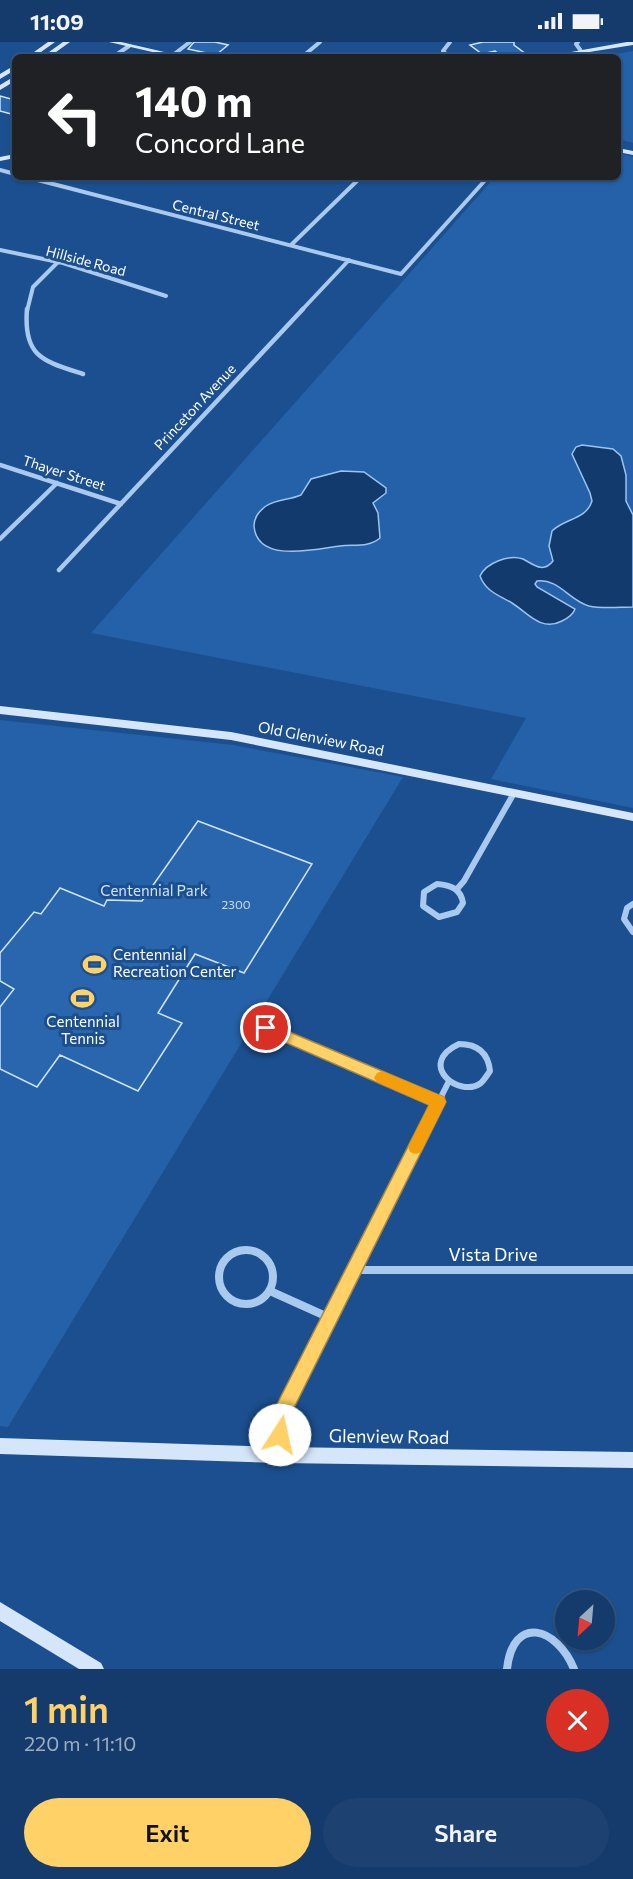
<!DOCTYPE html>
<html lang="en">
<head>
<meta charset="utf-8">
<style>
	:root { --surface:#143b6b; --page:#1d4271; --text:#f1f3f6; --muted:#9dadc1; --line:#33557e; --accent:#ffd166 }
	body { margin:0; font-family:Commissioner,sans-serif; background:var(--page); color:var(--text); height:100vh; display:flex; flex-direction:column; font-size:22px; white-space:nowrap }
	* { box-sizing:border-box; margin:0 }
	p { font-size:20px; color:var(--muted) }
	.icon { flex:none; width:33px; height:33px; fill:none; stroke:currentColor; stroke-width:2; stroke-linecap:round; stroke-linejoin:round }
	.map { position:relative; height:1627px; overflow:hidden }
	.panel { display:flex; flex-direction:column; background:var(--surface); flex:1 }
	.panel>* { flex:none }
	.guide { position:absolute; left:12px; top:12px; width:609px; height:126px; border-radius:9px; box-shadow:0 2px 4px #0004,0 0 0 2px var(--line); background:#202124; color:#fff; overflow:hidden }
	.needle { width:39px; rotate:206deg }
	.tools { position:absolute; left:555px; top:1548px; display:grid; gap:12px }
	.tools a { display:grid; place-items:center; width:60px; height:60px; border-radius:50%; background:var(--surface); box-shadow:0 2px 4px #0004,0 0 0 2px var(--line); font-size:30px }
	.pin { position:absolute; display:grid; place-items:center; width:51px; height:51px; color:#fff; margin:-26px; border:3px solid #fff; border-radius:50%; box-shadow:0 2px 6px #0007 }
	.me { position:absolute; width:66px; margin:-33px; rotate:10deg; stroke-linejoin:round; filter:drop-shadow(0 0 4px #0008) }
	.turn { display:flex; align-items:center; gap:21px; height:126px; padding:0 24px; font-size:27px }
	.turn .icon { width:78px; height:78px; stroke-width:2.5 }
	.turn b { display:block; font-size:42px; line-height:51px }
	.round { display:grid; place-items:center; flex:none; width:63px; height:63px; border-radius:32px; background:var(--page) }
	.headline { display:flex; align-items:center; justify-content:space-between; height:102px; padding:0 24px }
	h1 { font-size:36px; font-weight:600; line-height:45px; color:var(--accent) }
	.button { display:flex; gap:12px; margin-top:auto; padding:12px 24px }
	.button a { flex:1; height:69px; border-radius:36px; background:var(--accent); color:#111; font-size:24px; font-weight:600; line-height:69px; text-align:center }
	.button a+a { background:var(--page); color:var(--text) }
	.status { display:flex; justify-content:space-between; align-items:center; height:42px; padding:0 30px; background:var(--surface); direction:ltr }
	.status svg { height:16px; fill:currentColor }
	.map>svg:first-child { display:block }
	.green { fill:#2461a8 }
	.water { fill:#123a6d; stroke:#9cc4f0; stroke-width:1.5 }
	.building { fill:#2a66ad; stroke:#cfe3fa; stroke-width:1.5 }
	.lines { fill:none; stroke-linecap:round; stroke-linejoin:round }
	.street-far3 { stroke:#a9c9ee; stroke-width:4 }
	.street-far2 { stroke:#a9c9ee; stroke-width:4.5 }
	.street-far1 { stroke:#a9c9ee; stroke-width:6 }
	.street { stroke:#a9c9ee; stroke-width:8 }
	.secondary { fill:#d6e6fa; fill-rule:evenodd }
	.route { fill:#ffd166; stroke:#a68842; stroke-width:1.5 }
	.slow { fill:#f59e0b }
	.labels { text-anchor:middle; stroke-width:6; stroke-linejoin:round; paint-order:stroke }
	.number-label { font-size:12px; fill:#cad9ea }
	.far-street-label { font-size:14px; fill:#fff; stroke:#1b4f8f }
	.street-label { font-size:15px; fill:#fff; stroke:#1b4f8f }
	.park-label { font-size:15px; fill:#cfe3fa; stroke:#1b4f8f }
	.poi-label { font-size:15px; fill:#fff; stroke:#1b4f8f; text-anchor:start }
	.near-street-label { font-size:18px; fill:#fff; stroke:#1b4f8f }
</style>
</head>
<body>
<div class="status"><b>11:09</b><svg viewBox="0 0 49 12"><path d="M0 12V9h3v3zM5 12V6h3v6zM10 12V3h3v9zM15 12V0h3v12zM26 1h20v11H26zM47 4h2v5h-2z"/></svg></div>
<div class="map">
<svg width="633" height="1627" viewBox="0 0 633 1627">
	<rect width="100%" height="100%" fill="#1b4f8f"/>
	<path class="green" d="M633,9V101L618,97V15H596Z
		M618,111L633,115V766L491,737L526,676L91,591L495,135H618Z
		M0,678L233,703L403,735L8,1385L0,1384Z"/>
	<path class="water" d="M582,403L613,407L621,414L626,433V459L633,473V565C619,565 602,567 589,564C570,559 558,536 537,539L535,542L537,545L575,567C573,573 568,576 562,579C541,590 528,571 512,561C499,553 486,550 480,534C486,521 509,512 523,517C533,522 543,532 553,519L549,504L552,489C565,476 586,478 592,459L590,451L572,412L576,405Z
		M341,429L364,430L386,446V451L373,461L378,471L380,496C368,506 354,502 340,504C316,507 257,522 254,484C254,476 259,469 266,464C276,457 290,458 301,453L311,437Z"/>
	<path class="building" d="M194,0H215L228,3L216,13L188,7Z
		M483,0H514V3L526,12L508,15L501,14L495,9L482,12L470,3Z
		M0,54L15,58V73L0,69Z
		M198,779L312,822L244,931L195,912L158,971L182,981L138,1049L60,1013L37,1045L0,1027V965L14,947L0,939V911L34,870L41,872L60,846L104,864L107,858L142,859Z"/>
	<g class="lines">
		<path class="street-far3" d="M578,0L576,2L581,9
			M173,13L190,0
			M113,15L129,4
			M302,15L320,0
			M449,15L443,9L450,0
			M0,128L15,132
			M26,135L401,232L488,135
			M291,203L361,135
			M0,208L63,221L166,254
			M27,269L33,245L57,221
			M301,269L349,218"/>
		<path class="street-far2" d="M27,267C23,315 43,319 83,332
			M0,423L121,462
			M0,497L57,441
			M59,528L303,267"/>
		<path class="street-far1" d="M437,842C451,843 461,847 463,861L457,870L439,875L423,864L424,850Z
			M457,847L464,839L514,751
			M633,862L627,866L624,877L633,890
			M266,986L432,1057
			M459,1002C477,1002 488,1010 490,1029C488,1032 484,1038 481,1041C459,1057 416,1022 459,1002Z
			M440,1057L449,1039"/>
		<path class="street" d="M428,1056L438,1060
			M219 1235a27 27 0 1 1 54 0a27 27 0 1 1-54 0Z
			M354,1228H633
			M270,1249L330,1276
			M280,1413L281,1372L441,1056
			M507,1627C513,1572 557,1585 574,1627"/>
		<path class="secondary" d="M48,0H55L34,15H27Z
			M63,0H70L49,15H42Z
			M109,0H121L186,15H174Z
			M627,0H633V3L558,15H543Z
			M15,23V28L0,37V32Z
			M15,34V39L0,48V43Z
			M618,106L633,109V113L618,110Z
			M15,112V116L0,119V115Z
			M0,664L231,690L633,771V779L231,698L0,672Z
			M0,1396L280,1405L633,1410V1426L280,1421L0,1412Z
			M0,1560L101,1621L104,1627H79L0,1579Z"/>
	</g>
	<path class="route" d="M266,980L444,1055L446,1060L290,1374V1393L287,1399L280,1402L274,1399C270,1389 271,1376 275,1366L429,1063L261,990L259,986L261,981Z"/>
	<path class="slow" d="M382,1029L444,1055L446,1060L421,1110L416,1112L410,1110L408,1105L429,1063L377,1040L374,1036L377,1031Z"/>
	<defs>
		<symbol id="stadium-bare" viewBox="-9 -9 18 18"><path d="M0-5a6.5 5 0 1 0 0 10a6.5 5 0 1 0 0-10ZM-3.5-1.8h7v3.6h-7Z" fill="#ffd166" stroke="#1b4f8f" stroke-width="2.5" paint-order="stroke"/></symbol>
	</defs>
	<g fill-rule="evenodd">
		<use href="#stadium-bare" x="78" y="906" width="33" height="33"/>
		<use href="#stadium-bare" x="66" y="940" width="33" height="33"/>
	</g>
	<g class="labels">
		<g class="number-label">
			<text x="236" y="867">2300</text>
		</g>
		<g class="far-street-label">
			<text transform="translate(216 173) rotate(14)" y="5">Central Street</text>
			<text transform="translate(86 219) rotate(15)" y="5">Hillside Road</text>
			<text transform="translate(195 365) rotate(-47)" y="5">Princeton Avenue</text>
			<text transform="translate(64 431) rotate(18)" y="5">Thayer Street</text>
		</g>
		<g class="street-label">
			<text transform="translate(321 697) rotate(11)" y="5">Old Glenview Road</text>
		</g>
		<g class="park-label">
			<text x="154" y="854">Centennial Park</text>
		</g>
		<g class="poi-label">
			<text x="113" y="918">Centennial<tspan x="113" dy="17">Recreation Center</tspan></text>
			<text x="83" y="985" text-anchor="middle">Centennial<tspan x="83" dy="17">Tennis</tspan></text>
		</g>
		<g class="near-street-label">
			<text x="493" y="1219">Vista Drive</text>
			<text transform="translate(389 1395) rotate(1)" y="6">Glenview Road</text>
		</g>
	</g>
</svg>
<div class="tools">
<a><svg class="needle" viewBox="-14 -14 28 28"><path d="M0-13l5 13h-10z" fill="#e53935"/><path d="M0 13l5-13h-10z" fill="#9dadc1"/></svg></a>
</div>
<div class="pin" style="left:266px;top:986px;background:#d93025"><svg class="icon" aria-label="arrive" viewBox="0 0 24 24"><path d="M6 21V4h12l-3 4 3 4H6"/></svg></div>
<svg class="me" style="left:280px;top:1393px" viewBox="-20 -20 40 40"><circle r="19" fill="#fff"/><path d="M0-13L10 11 0 6-10 11z" fill="#ffd166"/></svg>
<div class="guide">
<div class="turn"><svg class="icon" aria-label="left" viewBox="0 0 24 24"><path d="M17 20v-9H6M10 6l-5 5 5 5"/></svg><div><b>140 m</b>Concord Lane</div></div>
</div>
</div>
<section class="panel">
<div class="headline"><div><h1>1 min</h1><p>220 m · 11:10</p></div><a class="round" style="background:#d93025;color:#fff"><svg class="icon" aria-label="close" viewBox="0 0 24 24"><path d="M6 6l12 12M18 6L6 18"/></svg></a></div>
<div class="button"><a>Exit</a><a>Share</a></div>
</section>
</body>
</html>
